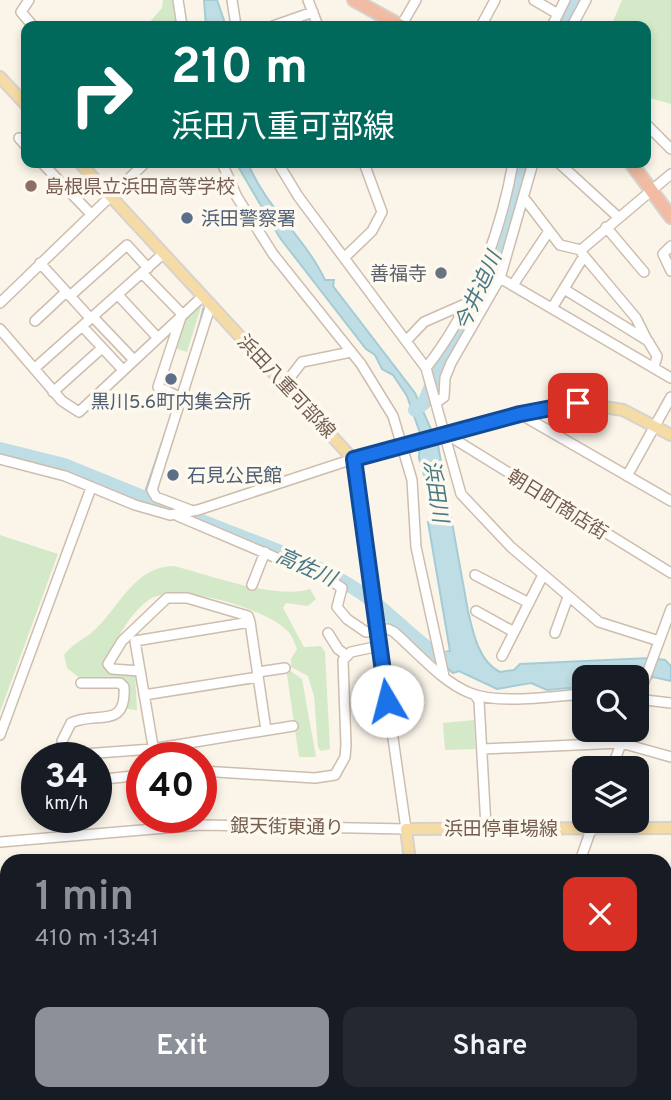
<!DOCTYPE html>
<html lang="en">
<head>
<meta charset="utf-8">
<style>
	:root { --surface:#171b24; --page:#242831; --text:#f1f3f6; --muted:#9ea1a6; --accent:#8c9099 }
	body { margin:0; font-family:Overpass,"Noto Sans JP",sans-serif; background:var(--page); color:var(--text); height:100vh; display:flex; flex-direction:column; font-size:26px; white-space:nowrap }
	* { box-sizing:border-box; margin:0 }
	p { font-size:23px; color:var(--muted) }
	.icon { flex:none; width:38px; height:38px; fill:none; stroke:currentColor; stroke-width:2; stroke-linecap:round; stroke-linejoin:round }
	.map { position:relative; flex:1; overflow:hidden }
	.drawer { position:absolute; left:0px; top:854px; width:672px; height:247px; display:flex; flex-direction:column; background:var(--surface); border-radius:21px 21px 0 0; box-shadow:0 4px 10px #0003 }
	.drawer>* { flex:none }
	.guide { position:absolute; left:21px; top:21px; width:630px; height:147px; border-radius:14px; box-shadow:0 4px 10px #0003; background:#00695c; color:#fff; overflow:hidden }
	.fabs { position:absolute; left:572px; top:665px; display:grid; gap:14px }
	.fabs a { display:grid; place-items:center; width:77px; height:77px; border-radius:14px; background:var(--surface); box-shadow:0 4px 10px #0003; font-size:35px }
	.speed { position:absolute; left:21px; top:742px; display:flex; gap:14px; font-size:35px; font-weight:700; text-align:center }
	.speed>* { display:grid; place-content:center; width:91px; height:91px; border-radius:50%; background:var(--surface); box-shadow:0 4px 10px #0003; line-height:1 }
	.speed small { font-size:18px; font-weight:400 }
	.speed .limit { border:10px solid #d22; background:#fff; color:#111 }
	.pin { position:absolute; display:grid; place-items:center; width:60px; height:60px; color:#fff; margin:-30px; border-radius:14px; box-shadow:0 4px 10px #0006 }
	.me { position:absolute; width:77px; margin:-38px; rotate:352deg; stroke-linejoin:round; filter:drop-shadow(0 0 5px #0008) }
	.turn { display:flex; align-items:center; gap:24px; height:147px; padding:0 35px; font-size:32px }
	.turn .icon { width:91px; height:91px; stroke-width:2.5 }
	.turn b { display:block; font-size:49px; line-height:60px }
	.round { display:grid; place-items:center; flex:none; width:74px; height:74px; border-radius:14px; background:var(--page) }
	.overview { display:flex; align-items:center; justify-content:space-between; height:119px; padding:0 35px }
	h1 { font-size:42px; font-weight:600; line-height:52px; color:var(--accent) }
	.action { display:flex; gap:14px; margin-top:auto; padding:14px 35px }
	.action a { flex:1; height:80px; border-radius:14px; background:var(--accent); color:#fff; font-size:28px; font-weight:600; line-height:80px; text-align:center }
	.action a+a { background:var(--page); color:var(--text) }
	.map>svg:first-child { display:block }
	.green { fill:#d3e9c7 }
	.water { fill:#bedde4; stroke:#a5ccd5; stroke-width:2 }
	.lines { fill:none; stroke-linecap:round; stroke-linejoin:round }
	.stream { stroke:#a5ccd5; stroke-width:2.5 }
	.river { stroke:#bedde4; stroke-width:14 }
	.minor-casing { stroke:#cdbdaf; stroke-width:12 }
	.major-casing { stroke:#d8d2cd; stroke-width:14 }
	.highway-casing { stroke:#d8d2cd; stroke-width:16 }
	.minor { stroke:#fff; stroke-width:9 }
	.major { stroke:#f5dba5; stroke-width:10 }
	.highway { stroke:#f1bba4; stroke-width:12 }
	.rail-casing { stroke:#b8a7c5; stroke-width:5 }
	.rail { stroke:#fef9ef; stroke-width:2.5; stroke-dasharray:8; stroke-linecap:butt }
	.route-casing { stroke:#114b97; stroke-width:18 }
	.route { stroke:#1a73e8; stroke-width:12 }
	.education-dot { fill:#8d6e63; stroke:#fef9ef; stroke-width:2.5 }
	.service-dot { fill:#5c6f8a; stroke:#fef9ef; stroke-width:2.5 }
	.worship-dot { fill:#6b7280; stroke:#fef9ef; stroke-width:2.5 }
	.labels { text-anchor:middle; stroke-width:7; stroke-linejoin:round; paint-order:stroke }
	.education-label { font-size:19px; fill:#785e54; stroke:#fef9ef; text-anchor:start }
	.service-label { font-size:19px; fill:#4e5e75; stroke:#fef9ef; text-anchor:start }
	.worship-label { font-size:19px; fill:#5b616d; stroke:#fef9ef; text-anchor:end }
	.street-label { font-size:19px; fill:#745d4e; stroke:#fef9ef }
	.water-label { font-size:21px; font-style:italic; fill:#487a86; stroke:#fef9ef }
</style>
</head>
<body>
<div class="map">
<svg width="671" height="1100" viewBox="0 0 671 1100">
	<rect width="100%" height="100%" fill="#fbf5e9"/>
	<path class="green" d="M163,0H172L176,26H146L162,8Z
		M622,0H671V104L646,97V26H611Z
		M199,306L201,307L187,352L174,348L182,321Z
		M0,535L58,554L0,712Z
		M174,566C209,575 276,600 310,589L316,599L308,606L286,603L283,608L304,647L321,646L325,652L330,749L321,751L318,747L314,696L308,676L291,667V659L297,649C295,644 293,638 290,634C271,609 178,582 150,599C128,614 116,642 104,664L135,674L137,710L128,709C125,666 116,678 81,679L67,668L64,655C72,645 80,641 90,634C119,611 131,567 174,566Z
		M286,668L302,679L316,757H299Z
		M474,720L475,749L445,750L443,723Z"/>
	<path class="water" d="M204,0H217L226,26H206Z
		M236,163H248C265,207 305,237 325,280H334L333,286L415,393L438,445L468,611C473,633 479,662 500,672L514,670L520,664L650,658L665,660L671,666V681L653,677L637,689V677H584V690L580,687L547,690L531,683L497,689L459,671L453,673L435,657L432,650L438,653L450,651L428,522L433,519L434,507L419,458L420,433L407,396L393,375L382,369L375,355L366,349L280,238Z"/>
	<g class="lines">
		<path class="stream" d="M194,345L204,307
			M144,496L166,431"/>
		<path class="river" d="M564,26L577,0
			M415,410L424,403L440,365L488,279L502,246L524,163
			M0,449L64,465L160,504
			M199,520C252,542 312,560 360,592C392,613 415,644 449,661
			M0,913L7,916"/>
		<defs>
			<path id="minor" d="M29,0L21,12L33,26
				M178,0L182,26
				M232,0L236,26
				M308,0L318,26
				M534,0L558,14
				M273,26L313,12
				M401,26L416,0
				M481,26L495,0
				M552,26L565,0
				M572,26L586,0
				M646,124L671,149
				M19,138L26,146
				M42,163L91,214
				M222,163L237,197L273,254L361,364L393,416L412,480L416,547L444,676
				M278,163L298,196L426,368L461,494L511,547L599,622L659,641
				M559,163L618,217
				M524,198L560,245L581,250L671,174
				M606,227L644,272
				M671,246L663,254L671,271
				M584,256L636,318L647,340
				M344,258L372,231L382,212L364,163
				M40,263L91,319
				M482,271L500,278L671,378
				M142,273L182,314L158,387L182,398
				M513,285L549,231
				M564,289L648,341L657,356L654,368
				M118,295L157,337
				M70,296L127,245L148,268
				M0,303L145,163
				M552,308L584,256L582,253
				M93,317L133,359
				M35,321L66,292
				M82,326L123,370
				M0,329L62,401L79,412L203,296
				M406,341L424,322L465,304
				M35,368L163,254
				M426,368C472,309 500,236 513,163
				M285,384L302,362L351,352
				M53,392L102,348
				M437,402L444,397L445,378L451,363L500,278L533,163
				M520,414L671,501
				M446,434L671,573
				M0,459L65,476L135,505L170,515L198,510L353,459L406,829L201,825L0,842
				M627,476L671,397
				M193,511L156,497L152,490L211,304
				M178,516L333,582L342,588L337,607L347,619L366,632L388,629L394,632C417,652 442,682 470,693C499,705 553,696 584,694
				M475,575L529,603
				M252,585L265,552
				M476,611L514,632
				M328,633L338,649L346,655
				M555,633L568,597
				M502,656L543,575
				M140,671L112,669L108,664L122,641L167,598H187L248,616L250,622
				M258,672L285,668
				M81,683H120L124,687C127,731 95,710 71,723L62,741L65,752L70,755L152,749L293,726
				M144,695L258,677
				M475,695L479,701L486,827
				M637,699L671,703
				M637,701L671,609
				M0,735L91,488
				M483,749L621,743L671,757
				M155,758L135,641L250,622L266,730
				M612,768L626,730
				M201,771L315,778L335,775L345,757L346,745L343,660L351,652L379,646
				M96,780L142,775
				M580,861L594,821
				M0,889L7,891
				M665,890H671
				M0,919L7,924
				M665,935H671
				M0,1015L7,1001
				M665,1041L671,1046
				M0,1054L7,1050
				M119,1094L121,1100
				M135,1094L146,1100
				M276,1094L289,1100
				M667,1100L671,1094"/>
			<path id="major" d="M0,77L26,105
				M80,163L353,459L520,414L578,403L623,410L671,435
				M410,861L406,829L671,828"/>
			<path id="highway" d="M354,0L401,26
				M631,163L671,217
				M0,1040L7,1044
				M97,1094L108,1100"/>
		</defs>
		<use href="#minor" class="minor-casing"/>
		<use href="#major" class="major-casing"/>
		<use href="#highway" class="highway-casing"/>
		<use href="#minor" class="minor"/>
		<use href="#major" class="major"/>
		<use href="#highway" class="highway"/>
		<defs>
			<path id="rail" d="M0,941L7,944
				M665,952L671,951
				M665,966L671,965"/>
		</defs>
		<use href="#rail" class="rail-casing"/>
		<use href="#rail" class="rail"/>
	</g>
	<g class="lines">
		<defs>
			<path id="route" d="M387,701L354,459L520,414L578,403"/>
		</defs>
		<use href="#route" class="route-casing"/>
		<use href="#route" class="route"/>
	</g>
	<circle class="education-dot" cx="31" cy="186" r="7"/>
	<g class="service-dot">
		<circle cx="187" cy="218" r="7"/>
		<circle cx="171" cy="379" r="7"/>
		<circle cx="173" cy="475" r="7"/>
	</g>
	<circle class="worship-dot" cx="441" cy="273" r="7"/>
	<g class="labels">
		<g class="education-label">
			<text x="45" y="193">島根県立浜田高等学校</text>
		</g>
		<g class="service-label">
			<text x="201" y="225">浜田警察署</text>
			<text x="171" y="408" text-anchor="middle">黒川5.6町内集会所</text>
			<text x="187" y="482">石見公民館</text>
		</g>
		<g class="worship-label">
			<text x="427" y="280">善福寺</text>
		</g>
		<g class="street-label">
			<text transform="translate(287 386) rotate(47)" y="7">浜田八重可部線</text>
			<text transform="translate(558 504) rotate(32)" y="7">朝日町商店街</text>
			<text transform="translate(287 826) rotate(1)" y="7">銀天街東通り</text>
			<text x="501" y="835">浜田停車場線</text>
		</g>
		<g class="water-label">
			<text transform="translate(478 291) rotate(-66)" y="7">今井迫川</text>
			<text transform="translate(436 491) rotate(81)" y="7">浜田川</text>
			<text transform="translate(306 567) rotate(24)" y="7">高佐川</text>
		</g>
	</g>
</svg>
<div class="fabs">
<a><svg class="icon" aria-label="search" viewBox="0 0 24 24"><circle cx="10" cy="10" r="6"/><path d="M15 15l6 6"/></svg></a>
<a><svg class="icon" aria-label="layers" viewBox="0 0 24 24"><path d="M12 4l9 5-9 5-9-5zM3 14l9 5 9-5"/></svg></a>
</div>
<div class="speed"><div>34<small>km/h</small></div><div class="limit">40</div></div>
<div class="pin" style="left:578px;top:403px;background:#d93025"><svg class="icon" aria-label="arrive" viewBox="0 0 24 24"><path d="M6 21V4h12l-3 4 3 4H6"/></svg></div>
<svg class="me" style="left:387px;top:701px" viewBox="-20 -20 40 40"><circle r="19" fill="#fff"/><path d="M0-13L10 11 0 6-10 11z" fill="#1a73e8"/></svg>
<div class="guide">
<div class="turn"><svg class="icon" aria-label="right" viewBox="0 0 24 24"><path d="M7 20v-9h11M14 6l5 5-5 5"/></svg><div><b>210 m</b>浜田八重可部線</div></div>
</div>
<section class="drawer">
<div class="overview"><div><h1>1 min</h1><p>410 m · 13:41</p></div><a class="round" style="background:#d93025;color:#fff"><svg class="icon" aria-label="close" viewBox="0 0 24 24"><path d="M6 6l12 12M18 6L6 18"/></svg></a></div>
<div class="action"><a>Exit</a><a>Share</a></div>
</section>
</div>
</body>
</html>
